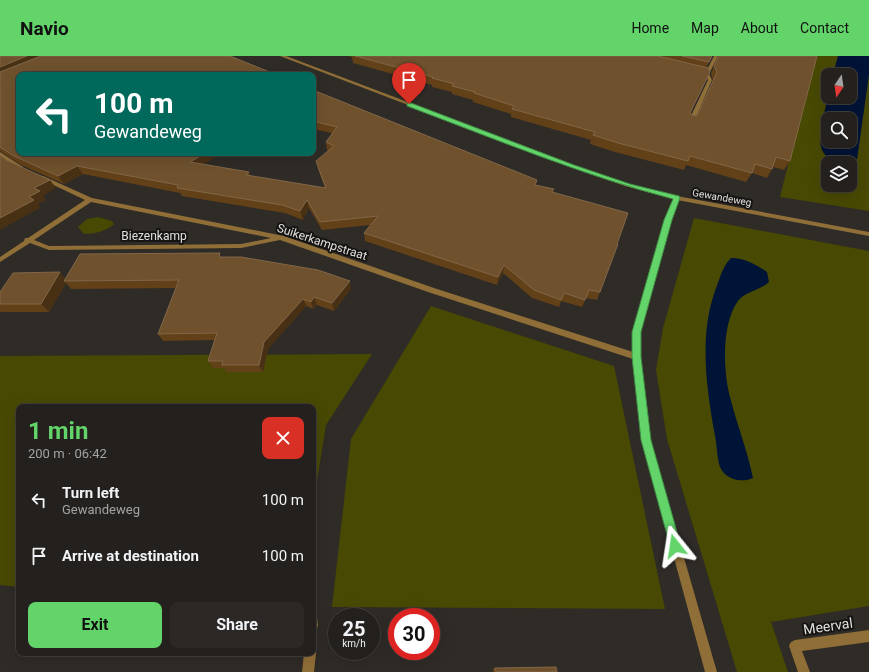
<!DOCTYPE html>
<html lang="en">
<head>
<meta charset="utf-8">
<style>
	:root { --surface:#23201d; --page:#2b2826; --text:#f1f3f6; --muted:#a3a3a4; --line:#403e3b; --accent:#62d469 }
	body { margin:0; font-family:Roboto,sans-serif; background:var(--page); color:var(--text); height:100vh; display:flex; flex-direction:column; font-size:15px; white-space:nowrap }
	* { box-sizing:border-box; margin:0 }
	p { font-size:13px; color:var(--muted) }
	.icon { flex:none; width:22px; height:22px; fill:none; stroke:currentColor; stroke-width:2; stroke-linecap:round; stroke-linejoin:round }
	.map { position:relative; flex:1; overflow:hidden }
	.sheet { position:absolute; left:16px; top:348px; width:300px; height:252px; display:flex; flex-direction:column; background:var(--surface); border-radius:8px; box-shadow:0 4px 16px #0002,0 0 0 1px var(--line) }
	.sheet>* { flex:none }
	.guide { position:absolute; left:16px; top:16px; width:300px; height:84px; border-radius:8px; box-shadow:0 4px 16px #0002,0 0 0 1px var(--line); background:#00695c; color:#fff; overflow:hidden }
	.needle { width:26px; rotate:193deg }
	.controls { position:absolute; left:821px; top:12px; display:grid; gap:8px }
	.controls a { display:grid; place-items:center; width:36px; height:36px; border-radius:8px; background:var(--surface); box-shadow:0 4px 16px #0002,0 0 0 1px var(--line); font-size:20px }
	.speed { position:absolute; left:328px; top:552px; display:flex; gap:8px; font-size:20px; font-weight:700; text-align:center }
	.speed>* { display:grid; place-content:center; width:52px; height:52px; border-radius:50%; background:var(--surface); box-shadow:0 4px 16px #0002,0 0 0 1px var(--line); line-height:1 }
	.speed small { font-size:10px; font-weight:400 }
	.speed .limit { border:6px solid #d22; background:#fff; color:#111 }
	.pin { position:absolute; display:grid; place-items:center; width:34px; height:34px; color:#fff; margin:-41px -17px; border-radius:50% 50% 50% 0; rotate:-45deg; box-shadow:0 0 4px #0007 }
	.pin .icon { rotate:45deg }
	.me { position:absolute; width:44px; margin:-22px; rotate:345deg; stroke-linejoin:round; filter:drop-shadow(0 0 3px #0008) }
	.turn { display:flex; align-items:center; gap:14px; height:84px; padding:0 12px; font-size:18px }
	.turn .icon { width:52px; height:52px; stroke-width:2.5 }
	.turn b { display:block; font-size:28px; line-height:34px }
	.round { display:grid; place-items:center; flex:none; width:42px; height:42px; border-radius:8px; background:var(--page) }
	.overview { display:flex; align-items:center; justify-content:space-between; height:68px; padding:0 12px }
	h1 { font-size:24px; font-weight:700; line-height:30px; color:var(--accent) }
	.primary-button { display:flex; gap:8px; margin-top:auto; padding:8px 12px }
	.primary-button a { flex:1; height:46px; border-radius:8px; background:var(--accent); color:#111; font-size:16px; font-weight:700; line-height:46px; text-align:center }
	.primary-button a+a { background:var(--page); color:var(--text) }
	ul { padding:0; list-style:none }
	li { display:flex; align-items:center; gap:12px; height:56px; padding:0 12px }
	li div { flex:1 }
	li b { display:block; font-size:15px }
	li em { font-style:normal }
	header { display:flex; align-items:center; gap:24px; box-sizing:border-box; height:56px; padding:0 20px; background:var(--accent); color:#111 }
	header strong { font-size:19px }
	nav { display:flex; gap:22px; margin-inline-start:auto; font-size:14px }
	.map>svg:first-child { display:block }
	.green { fill:#484903; fill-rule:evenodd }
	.water { fill:#001437; fill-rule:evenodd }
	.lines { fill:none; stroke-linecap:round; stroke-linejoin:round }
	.minor { fill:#8f6e37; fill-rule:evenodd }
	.tertiary { fill:#8f6e37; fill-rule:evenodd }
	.wall { fill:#624018 }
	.shaded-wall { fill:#483015 }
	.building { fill:#6f512d; stroke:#816749 }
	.route { fill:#62d469; stroke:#408a44 }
	.labels { text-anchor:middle; stroke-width:4; stroke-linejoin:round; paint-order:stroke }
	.far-street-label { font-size:10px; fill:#e2dfdd; stroke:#161412 }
	.street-label { font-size:12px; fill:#e2dfdd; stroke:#161412 }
	.near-street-label { font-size:14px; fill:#e2dfdd; stroke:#161412 }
</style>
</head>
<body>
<header>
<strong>Navio</strong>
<nav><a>Home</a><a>Map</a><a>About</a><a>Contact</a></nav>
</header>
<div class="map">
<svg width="869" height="616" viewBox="0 0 869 616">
	<rect width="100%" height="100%" fill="#2f2b27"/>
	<path class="green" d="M815,0H838L833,19H828V41L820,89L857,103L869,18V155L780,141ZM828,107H850V129H828Z
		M98,161L112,165L114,168C107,175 94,178 84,178L78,171L87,163Z
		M694,162L869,195V550L771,566L788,616H737L667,383L656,314L663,272Z
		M431,250L614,310L665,553L332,551L351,383Z
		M372,298L326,369L313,450V351H19V531L0,529V300Z"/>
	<path class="water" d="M838,0H869V18L857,103C850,107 844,106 836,104C831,103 826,101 823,96C816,85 825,54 828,41H850V19H833ZM828,63H850V85H828Z
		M731,202C745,202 755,208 767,216L769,226C761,234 744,236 738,245C722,267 723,311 729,337C736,366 747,393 753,422C743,427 727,424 721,413C717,406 717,388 715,380C706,330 698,275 718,227C721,218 724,209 731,202Z"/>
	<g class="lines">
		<path class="minor" d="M714,0H718L709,18L712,24L694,66L689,67L688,66L708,24L705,18Z
			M0,96L23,111V113H19L0,101Z
			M43,120L92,142L284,180L434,232L633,296V275L665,164L674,142L675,141H679L680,142L671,164L641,275V301L650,384L717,616H705L642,384L633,303L428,236L280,184L241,192L49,194L30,187L0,206V201L24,185L25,182H28L85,144L41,123V121ZM91,146L271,182L241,188L49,190L34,184Z
			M313,561L317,562L318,569L317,573L313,574Z
			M869,574V586L802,595L810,616H798L789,590L791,586L795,584Z
			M313,593L316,597L314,616H302L304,597H313Z"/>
		<path class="tertiary" d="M280,0H286L574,109L629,128L677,140L869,176V180L677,144L625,130L570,111Z"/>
	</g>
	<path class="wall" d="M0,0L19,97H222L203,108L249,116L250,120L325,132L318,113L316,105L328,95L327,94L326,86L332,77L313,73V34L553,136L617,188L600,236L597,244L586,242L582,251L561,245L559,251L532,242L503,217L497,229L365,185L364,177L370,169L322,174L309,152L303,164L285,157L182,140L180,137L83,118L64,128L21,109L0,95Z
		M348,0H712L706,12L691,57L692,59L697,60L713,25L711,18L718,0L790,105L784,114L773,111L772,113L767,122L752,117L746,126L686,109L684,114L615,96L590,88L591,84L511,61V58L473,46V44L452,38V36L432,31V29L353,7L352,1Z
		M222,201L351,233L334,255L317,249L313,253L306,250L268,293L263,316H226L224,312H213L208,305L215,284L163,285L158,278L176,232L71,233L66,227L49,256H1L0,255V236L66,223Z
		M493,612H495L557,616H493Z"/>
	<path class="shaded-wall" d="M27,0H52L0,21V11Z
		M205,97H222L194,114L190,106Z
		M77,110L83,118L64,128L58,120Z
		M50,124L56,132L43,140L46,144L38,148L40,152L0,174V162L29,141L34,132Z
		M307,144L309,152L303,164L300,155Z
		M504,209L503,217L497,229L498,221Z
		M60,216L67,225H64L66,227L49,256L41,248Z
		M350,225L351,233L334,255L332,247Z
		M314,241L317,249L313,253L311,246Z
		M303,243L306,250L268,293L263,316L259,309L264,286Z"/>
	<path class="building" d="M0,0H27L0,11Z
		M41,0H230L277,19H19V97H205L190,106L249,116L246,119L326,132L316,105L334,90L326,86L337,71L313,65V34L537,124L535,129L554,133L552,136L628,157L617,188H618L600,236L589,234L585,244L564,237L561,244L534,234L504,209L498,221L364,177L378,160L320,166L307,144L300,155L282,149L177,132L178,129L77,110L58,120L14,100L0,91V16Z
		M355,0H658L708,12L710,16L690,57L692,59L697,60L717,16L714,10L719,0H817L790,105L776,101L772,113L755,108L752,117L690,100L688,105L618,87L593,79L595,76L512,53L514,50L474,37L475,36L452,30L454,28L432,22L433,21Z
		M682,0H712L709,6Z
		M0,99L8,105L50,124L34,132L40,135L29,141L34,144L0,162Z
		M220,197L219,201H241L318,214L350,225L332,247L314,241L311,246L303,243L264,286L259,309H222L223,305H208L217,277L158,278L179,224L64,225L80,198Z
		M60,216L41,248H0V236L13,217Z
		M556,611L557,616H496L495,612Z"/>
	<path class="route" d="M407,47H411L574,109L630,128L679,140L680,142L672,164L641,276V301L651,384L681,490L679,494L675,496L671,494L670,490L641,384L632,301V276L664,164L673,143C582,119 495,83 407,50Z"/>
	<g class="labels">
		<g class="far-street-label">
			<text transform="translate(722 141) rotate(10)" y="4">Gewandeweg</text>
		</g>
		<g class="street-label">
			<text x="154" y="184">Biezenkamp</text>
			<text transform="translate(322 186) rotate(18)" y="4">Suikerkampstraat</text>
		</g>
		<g class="near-street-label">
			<text transform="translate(828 570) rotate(-8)" y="5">Meerval</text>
		</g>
	</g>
</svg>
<div class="controls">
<a><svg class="needle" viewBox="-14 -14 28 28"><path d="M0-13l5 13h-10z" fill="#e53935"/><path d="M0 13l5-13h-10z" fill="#a3a3a4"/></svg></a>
<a><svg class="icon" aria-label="search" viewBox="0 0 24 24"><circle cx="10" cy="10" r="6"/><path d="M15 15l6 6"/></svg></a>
<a><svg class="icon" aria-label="layers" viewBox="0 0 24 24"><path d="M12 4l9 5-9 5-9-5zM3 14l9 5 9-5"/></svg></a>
</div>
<div class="speed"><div>25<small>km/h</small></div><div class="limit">30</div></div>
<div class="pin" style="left:409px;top:48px;background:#d93025"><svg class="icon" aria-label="arrive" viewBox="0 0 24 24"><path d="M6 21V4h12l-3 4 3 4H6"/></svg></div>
<svg class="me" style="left:675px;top:490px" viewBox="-20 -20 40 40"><path d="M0-17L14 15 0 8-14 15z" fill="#62d469" stroke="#fff" stroke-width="4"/></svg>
<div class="guide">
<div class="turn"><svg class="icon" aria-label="left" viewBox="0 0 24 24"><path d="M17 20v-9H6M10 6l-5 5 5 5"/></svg><div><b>100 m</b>Gewandeweg</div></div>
</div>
<section class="sheet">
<div class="overview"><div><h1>1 min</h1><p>200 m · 06:42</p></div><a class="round" style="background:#d93025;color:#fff"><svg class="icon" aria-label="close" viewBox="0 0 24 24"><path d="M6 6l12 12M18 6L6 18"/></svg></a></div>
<ul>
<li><svg class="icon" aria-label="left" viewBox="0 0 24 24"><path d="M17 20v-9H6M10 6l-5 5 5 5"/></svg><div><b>Turn left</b><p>Gewandeweg</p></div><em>100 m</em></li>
<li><svg class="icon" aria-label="arrive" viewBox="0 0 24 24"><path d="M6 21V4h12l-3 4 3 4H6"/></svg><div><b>Arrive at destination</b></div><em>100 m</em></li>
</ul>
<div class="primary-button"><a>Exit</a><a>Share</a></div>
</section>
</div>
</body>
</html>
